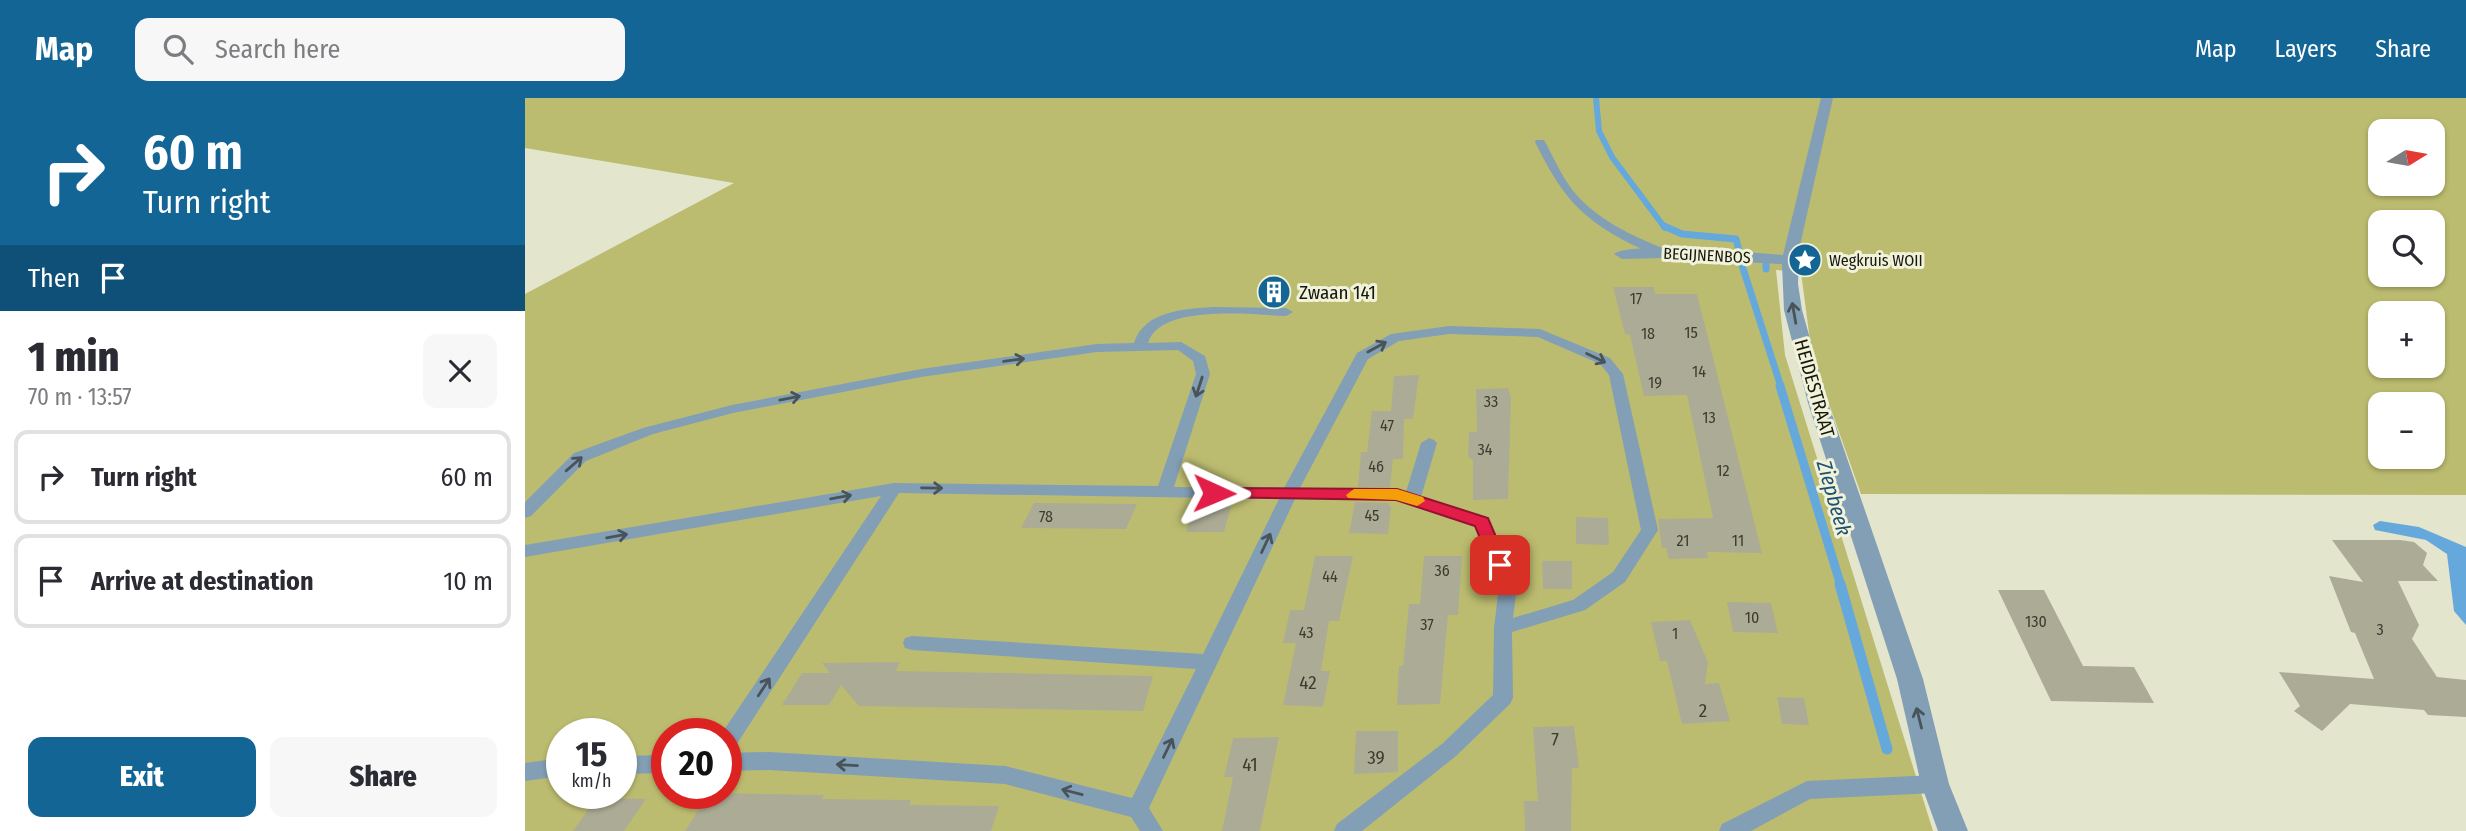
<!DOCTYPE html>
<html lang="en">
<head>
<meta charset="utf-8">
<style>
	:root { --surface:#fff; --page:#f7f7f7; --text:#2b2b33; --muted:#7c7c81; --line:#e1e1e2; --accent:#136596 }
	body { margin:0; font-family:"Fira Sans Condensed",sans-serif; background:var(--page); color:var(--text); height:100vh; display:flex; flex-direction:column; font-size:26px; white-space:nowrap }
	* { box-sizing:border-box; margin:0 }
	p { font-size:23px; color:var(--muted) }
	.icon { flex:none; width:38px; height:38px; fill:none; stroke:currentColor; stroke-width:2; stroke-linecap:round; stroke-linejoin:round }
	.map { position:relative; flex:1; overflow:hidden }
	.side { display:flex; flex-direction:column; background:var(--surface); width:525px }
	.side>* { flex:none }
	.top-card { background:#136596; color:#fff; overflow:hidden }
	.needle { width:46px; rotate:79deg }
	.controls { position:absolute; left:1843px; top:21px; display:grid; gap:14px }
	.controls a { display:grid; place-items:center; width:77px; height:77px; border-radius:14px; background:var(--surface); box-shadow:0 2px 5px #0004; font-size:35px }
	.speed { position:absolute; left:21px; top:620px; display:flex; gap:14px; font-size:35px; font-weight:700; text-align:center }
	.speed>* { display:grid; place-content:center; width:91px; height:91px; border-radius:50%; background:var(--surface); box-shadow:0 2px 5px #0004; line-height:1 }
	.speed small { font-size:18px; font-weight:400 }
	.speed .limit { border:10px solid #d22; background:#fff; color:#111 }
	.pin { position:absolute; display:grid; place-items:center; width:60px; height:60px; color:#fff; margin:-30px; border-radius:14px; box-shadow:0 4px 10px #0006 }
	.me { position:absolute; width:77px; margin:-38px; rotate:91deg; stroke-linejoin:round; filter:drop-shadow(0 0 5px #0008) }
	.turn { display:flex; align-items:center; gap:24px; height:147px; padding:0 28px; font-size:32px }
	.turn .icon { width:91px; height:91px; stroke-width:2.5 }
	.turn b { display:block; font-size:49px; line-height:60px }
	.then { display:flex; align-items:center; height:66px; padding:0 28px; background:#0003; gap:14px; font-size:26px }
	.round { display:grid; place-items:center; flex:none; width:74px; height:74px; border-radius:14px; background:var(--page) }
	.headline { display:flex; align-items:center; justify-content:space-between; height:119px; padding:0 28px }
	h1 { font-size:42px; font-weight:800; line-height:52px }
	.button { display:flex; gap:14px; margin-top:auto; padding:14px 28px }
	.button a { flex:1; height:80px; border-radius:14px; background:var(--accent); color:#fff; font-size:28px; font-weight:800; line-height:80px; text-align:center }
	.button a+a { background:var(--page); color:var(--text) }
	ul { padding:0; list-style:none }
	li { display:flex; align-items:center; gap:21px; height:94px; margin:0 14px 10px; padding:0 14px; border:4px solid var(--line); border-radius:14px }
	li div { flex:1 }
	li b { display:block; font-size:26px }
	li em { font-style:normal }
	header { display:flex; align-items:center; gap:42px; box-sizing:border-box; height:98px; padding:0 35px; background:var(--accent); color:#fff }
	header strong { font-size:33px }
	nav { display:flex; gap:38px; margin-inline-start:auto; font-size:24px }
	.search { width:490px; height:63px; background:var(--page); display:flex; align-items:center; gap:18px; box-sizing:border-box; padding:0 24px; border-radius:14px; color:var(--muted); font-size:26px }
	main { display:flex; flex:1; min-height:0 }
	.map>svg:first-child { display:block }
	.green { fill:#bcbc70; fill-rule:evenodd }
	.water { fill:#65a8db }
	.lines { fill:none; stroke-linecap:round; stroke-linejoin:round }
	.stream-far3 { stroke:#65a8db; stroke-width:6 }
	.stream-far2 { stroke:#65a8db; stroke-width:7 }
	.stream-far1 { stroke:#65a8db; stroke-width:9 }
	.stream { stroke:#65a8db; stroke-width:11 }
	.building { fill:#acac96 }
	.lane { fill:#839fb5; fill-rule:evenodd }
	.street { fill:#839fb5; fill-rule:evenodd }
	.oneway { stroke:#48545a }
	.route { fill:#e11d48; stroke:#92132f; stroke-width:2 }
	.slow { fill:#f59e0b }
	.labels { text-anchor:middle; stroke-width:6; stroke-linejoin:round; paint-order:stroke }
	.far-street-label { font-size:16px; fill:#17170f; stroke:#f1f2da }
	.far-poi-label { font-size:16px; fill:#17170f; stroke:#f1f2da; text-anchor:start }
	.number-label { font-size:16px; fill:#3c3c31 }
	.poi-label { font-size:19px; fill:#17170f; stroke:#f1f2da; text-anchor:start }
	.street-label { font-size:19px; fill:#17170f; stroke:#f1f2da }
	.near-number-label { font-size:19px; fill:#3c3c31 }
	.water-label { font-size:21px; font-style:italic; fill:#1d5072; stroke:#f1f2da }
</style>
</head>
<body>
<header>
<strong>Map</strong>
<div class="search"><svg class="icon" aria-label="search" viewBox="0 0 24 24"><circle cx="10" cy="10" r="6"/><path d="M15 15l6 6"/></svg>Search here</div>
<nav><a>Map</a><a>Layers</a><a>Share</a></nav>
</header>
<main>
<section class="side">
<div class="top-card">
<div class="turn"><svg class="icon" aria-label="right" viewBox="0 0 24 24"><path d="M7 20v-9h11M14 6l5 5-5 5"/></svg><div><b>60 m</b>Turn right</div></div>
<div class="then">Then<svg class="icon" aria-label="arrive" viewBox="0 0 24 24"><path d="M6 21V4h12l-3 4 3 4H6"/></svg></div>
</div>
<div class="headline"><div><h1>1 min</h1><p>70 m · 13:57</p></div><a class="round"><svg class="icon" aria-label="close" viewBox="0 0 24 24"><path d="M6 6l12 12M18 6L6 18"/></svg></a></div>
<ul>
<li><svg class="icon" aria-label="right" viewBox="0 0 24 24"><path d="M7 20v-9h11M14 6l5 5-5 5"/></svg><div><b>Turn right</b></div><em>60 m</em></li>
<li><svg class="icon" aria-label="arrive" viewBox="0 0 24 24"><path d="M6 21V4h12l-3 4 3 4H6"/></svg><div><b>Arrive at destination</b></div><em>10 m</em></li>
</ul>
<div class="button"><a>Exit</a><a>Share</a></div>
</section>
<div class="map">
<svg width="1941" height="733" viewBox="0 0 1941 733">
	<rect width="100%" height="100%" fill="#e4e5cd"/>
	<path class="green" d="M0,0H1941V397L1336,396L1287,258L1276,174L1251,172L1260,257L1408,733H0V196L209,85L0,50ZM1855,33H1908V86H1855ZM1855,124H1908V177H1855ZM1855,215H1908V268H1855ZM1855,306H1908V359H1855ZM37,635H96V695H37ZM142,635H201V695H142Z"/>
	<path class="water" d="M1855,423L1894,429L1941,449V527L1929,513L1922,456L1901,442L1850,432L1848,427Z"/>
	<g class="lines">
		<path class="stream-far3" d="M1071,0L1074,33L1087,59L1140,130"/>
		<path class="stream-far2" d="M1139,128L1157,136L1211,141L1214,153
			M1215,161L1256,289
			M1241,162V171"/>
		<path class="stream-far1" d="M1255,288L1316,488"/>
		<path class="stream" d="M1315,486L1362,651"/>
	</g>
	<path class="building" d="M1088,189H1129L1130,196H1172L1237,455L1182,454L1183,460L1144,461L1141,450H1137L1133,421L1188,420L1162,297L1119,298L1105,237L1100,236Z
		M894,277L888,321H879L878,361H868L865,389H833L836,354H842L847,313H866L869,278Z
		M983,290L986,300L983,401L948,402V362L943,359L944,334H952L951,291Z
		M830,404L864,405V408H866L863,436L824,435Z
		M509,405H510L612,406L601,431L496,430Z
		M669,409H706L699,434H661Z
		M1051,419L1083,420L1084,447L1051,446Z
		M1807,442H1875L1889,444L1902,455L1898,467L1913,483H1873L1894,527L1887,541L1912,579L1941,582V619L1903,617L1899,612L1825,606L1797,633L1769,613L1775,608L1754,574L1849,581L1830,535L1826,534L1804,478L1838,484Z
		M790,458H828L814,523H804L796,573H805L798,609L758,607L771,545H758L765,512H779Z
		M899,458H937L933,517H923L915,606L872,607L874,568H878L884,506H895Z
		M1017,463H1047V491H1018Z
		M1473,492H1519L1558,568L1609,569L1629,605L1526,603Z
		M1202,504L1246,505L1253,535L1208,534Z
		M1165,522L1183,564L1180,586L1194,585L1205,623L1157,626L1142,563H1135L1126,524Z
		M375,564L371,573L628,578L618,613L334,608L316,587L304,607H257L277,575H305L297,565Z
		M1252,599L1279,600L1284,627L1257,626Z
		M1049,628L1054,670H1047L1046,733H1000L999,703H1013L1008,629Z
		M831,633H873V674L829,676Z
		M754,639L735,733H697L708,679H699L708,640Z
		M188,695L299,697L297,701L386,702L384,707L474,708L466,733H160L183,697Z
		M76,700L121,701L99,733H48L70,702Z"/>
	<g class="lines">
		<path class="lane" d="M1011,42H1019C1028,58 1035,75 1046,90C1069,121 1108,138 1142,152V158C1130,159 1117,151 1106,146C1053,119 1036,96 1010,44Z
			M687,209L761,210L768,214L761,218C729,217 635,205 623,245L656,244L680,258L685,276L649,389L759,390L832,255L866,236L924,228L1015,231L1085,260L1098,276L1133,432L1100,484L1060,512L987,534L988,600L985,606L931,658L837,733H809L812,726L917,646L968,597L969,530L974,488L950,428L871,402L770,401L624,710L638,733H615L606,719L480,686L244,672L201,673V655L244,654L480,668L607,700L671,571L387,552L380,550L378,545L380,540L387,538L678,556L754,401L374,395L208,652L201,655V635H197L356,398L0,459V447L369,385L633,388L671,276L668,263L653,252L572,254L396,279L208,315L128,336L61,363L6,418L0,420V404L49,355L118,330L207,307L396,271L572,246L609,245C619,213 659,211 687,209ZM924,236L1013,239L1075,266L1084,277L1116,432L1088,474L1048,502L988,520L992,488L963,420L896,399L912,345L909,342L904,340L896,345L881,394L872,392L775,390L843,261L874,243Z
			M142,657V675L96,676V658Z
			M37,660V678L0,683V665Z
			M1410,677L1418,679L1421,686L1418,693L1410,695L1285,701L1226,733H1194L1197,726L1282,683Z"/>
		<path class="street" d="M1296,0H1308L1274,152L1273,186L1277,212L1303,305L1398,581L1424,686L1443,733H1413L1396,686L1372,581L1283,305L1259,212L1257,166L1138,160L1097,161L1089,156C1102,143 1232,155 1258,157Z"/>
	</g>
	<defs><path id="oneway-shaft" d="M-6 0H5M1.5-3L5.5 0L1.5 3" fill="none" stroke-width="1.6" stroke-linecap="round" stroke-linejoin="round" transform="scale(1.75)"/></defs>
	<g class="oneway">
		<use href="#oneway-shaft" transform="translate(1269 215) rotate(-100)"/>
		<use href="#oneway-shaft" transform="translate(852 249) rotate(-29)"/>
		<use href="#oneway-shaft" transform="translate(1071 260) rotate(26)"/>
		<use href="#oneway-shaft" transform="translate(489 262) rotate(-8)"/>
		<use href="#oneway-shaft" transform="translate(674 289) rotate(108)"/>
		<use href="#oneway-shaft" transform="translate(265 300) rotate(-11)"/>
		<use href="#oneway-shaft" transform="translate(49 366) rotate(-41)"/>
		<use href="#oneway-shaft" transform="translate(407 390) rotate(1)"/>
		<use href="#oneway-shaft" transform="translate(316 399) rotate(-10)"/>
		<use href="#oneway-shaft" transform="translate(92 438) rotate(-10)"/>
		<use href="#oneway-shaft" transform="translate(741 445) rotate(-65)"/>
		<use href="#oneway-shaft" transform="translate(239 589) rotate(-57)"/>
		<use href="#oneway-shaft" transform="translate(1394 620) rotate(-104)"/>
		<use href="#oneway-shaft" transform="translate(643 650) rotate(-64)"/>
		<use href="#oneway-shaft" transform="translate(322 667) rotate(-177)"/>
		<use href="#oneway-shaft" transform="translate(547 694) rotate(-165)"/>
	</g>
	<path class="route" d="M689,390L872,391L963,420L983,467L981,471H968L950,428L871,402L683,399L681,395Z"/>
	<path class="slow" d="M829,391H872L898,399L900,403L892,408L871,402L823,400L821,397Z"/>
	<defs>
		<symbol id="sight-disc" viewBox="-11 -11 22 22"><circle r="9.5" fill="#136596" stroke="#f1f2da"/><path d="M0-6L1.8-2.2L6-1.7L2.9 1.2L3.7 5.4L0 3.3L-3.7 5.4L-2.9 1.2L-6-1.7L-1.8-2.2Z" fill="#fff"/></symbol>
		<symbol id="building-disc" viewBox="-11 -11 22 22"><circle r="9.5" fill="#136596" stroke="#f1f2da"/><path d="M-4-6H4V6H1V3H-1V6H-4ZM-2.5-4.3h1.7v1.8h-1.7ZM.8-4.3h1.7v1.8H.8ZM-2.5-1h1.7V.8h-1.7ZM.8-1h1.7V.8H.8Z" fill="#fff"/></symbol>
	</defs>
	<g fill-rule="evenodd">
		<use href="#sight-disc" x="1261" y="143" width="38" height="38"/>
		<use href="#building-disc" x="730" y="175" width="38" height="38"/>
	</g>
	<g class="labels">
		<g class="far-street-label">
			<text transform="translate(1182 157) rotate(3)" y="6">BEGIJNENBOS</text>
		</g>
		<g class="far-poi-label">
			<text x="1304" y="168">Wegkruis WOII</text>
		</g>
		<g class="number-label">
			<text x="1111" y="206">17</text>
			<text x="1166" y="240">15</text>
			<text x="1123" y="241">18</text>
			<text x="1174" y="279">14</text>
			<text x="1130" y="290">19</text>
			<text x="966" y="309">33</text>
			<text x="1184" y="325">13</text>
			<text x="862" y="333">47</text>
			<text x="960" y="357">34</text>
			<text x="851" y="374">46</text>
			<text x="1198" y="378">12</text>
			<text x="847" y="423">45</text>
			<text x="521" y="424">78</text>
			<text x="1158" y="448">21</text>
			<text x="1213" y="448">11</text>
			<text x="917" y="478">36</text>
			<text x="805" y="484">44</text>
			<text x="1227" y="525">10</text>
			<text x="1511" y="529">130</text>
			<text x="902" y="532">37</text>
			<text x="1855" y="537">3</text>
			<text x="781" y="540">43</text>
			<text x="1150" y="541">1</text>
		</g>
		<g class="poi-label">
			<text x="774" y="201">Zwaan 141</text>
		</g>
		<g class="street-label">
			<text transform="translate(1290 290) rotate(74)" y="7">HEIDESTRAAT</text>
		</g>
		<g class="near-number-label">
			<text x="783" y="591">42</text>
			<text x="1178" y="619">2</text>
			<text x="1030" y="648">7</text>
			<text x="851" y="666">39</text>
			<text x="725" y="673">41</text>
		</g>
		<g class="water-label">
			<text transform="translate(1309 400) rotate(74)" y="7">Ziepbeek</text>
		</g>
	</g>
</svg>
<div class="controls">
<a><svg class="needle" viewBox="-14 -14 28 28"><path d="M0-13l5 13h-10z" fill="#e53935"/><path d="M0 13l5-13h-10z" fill="#7c7c81"/></svg></a>
<a><svg class="icon" aria-label="search" viewBox="0 0 24 24"><circle cx="10" cy="10" r="6"/><path d="M15 15l6 6"/></svg></a>
<a>+</a>
<a>−</a>
</div>
<div class="speed"><div>15<small>km/h</small></div><div class="limit">20</div></div>
<div class="pin" style="left:975px;top:467px;background:#d93025"><svg class="icon" aria-label="arrive" viewBox="0 0 24 24"><path d="M6 21V4h12l-3 4 3 4H6"/></svg></div>
<svg class="me" style="left:689px;top:395px" viewBox="-20 -20 40 40"><path d="M0-17L14 15 0 8-14 15z" fill="#e11d48" stroke="#fff" stroke-width="4"/></svg>
</div>
</main>
</body>
</html>
